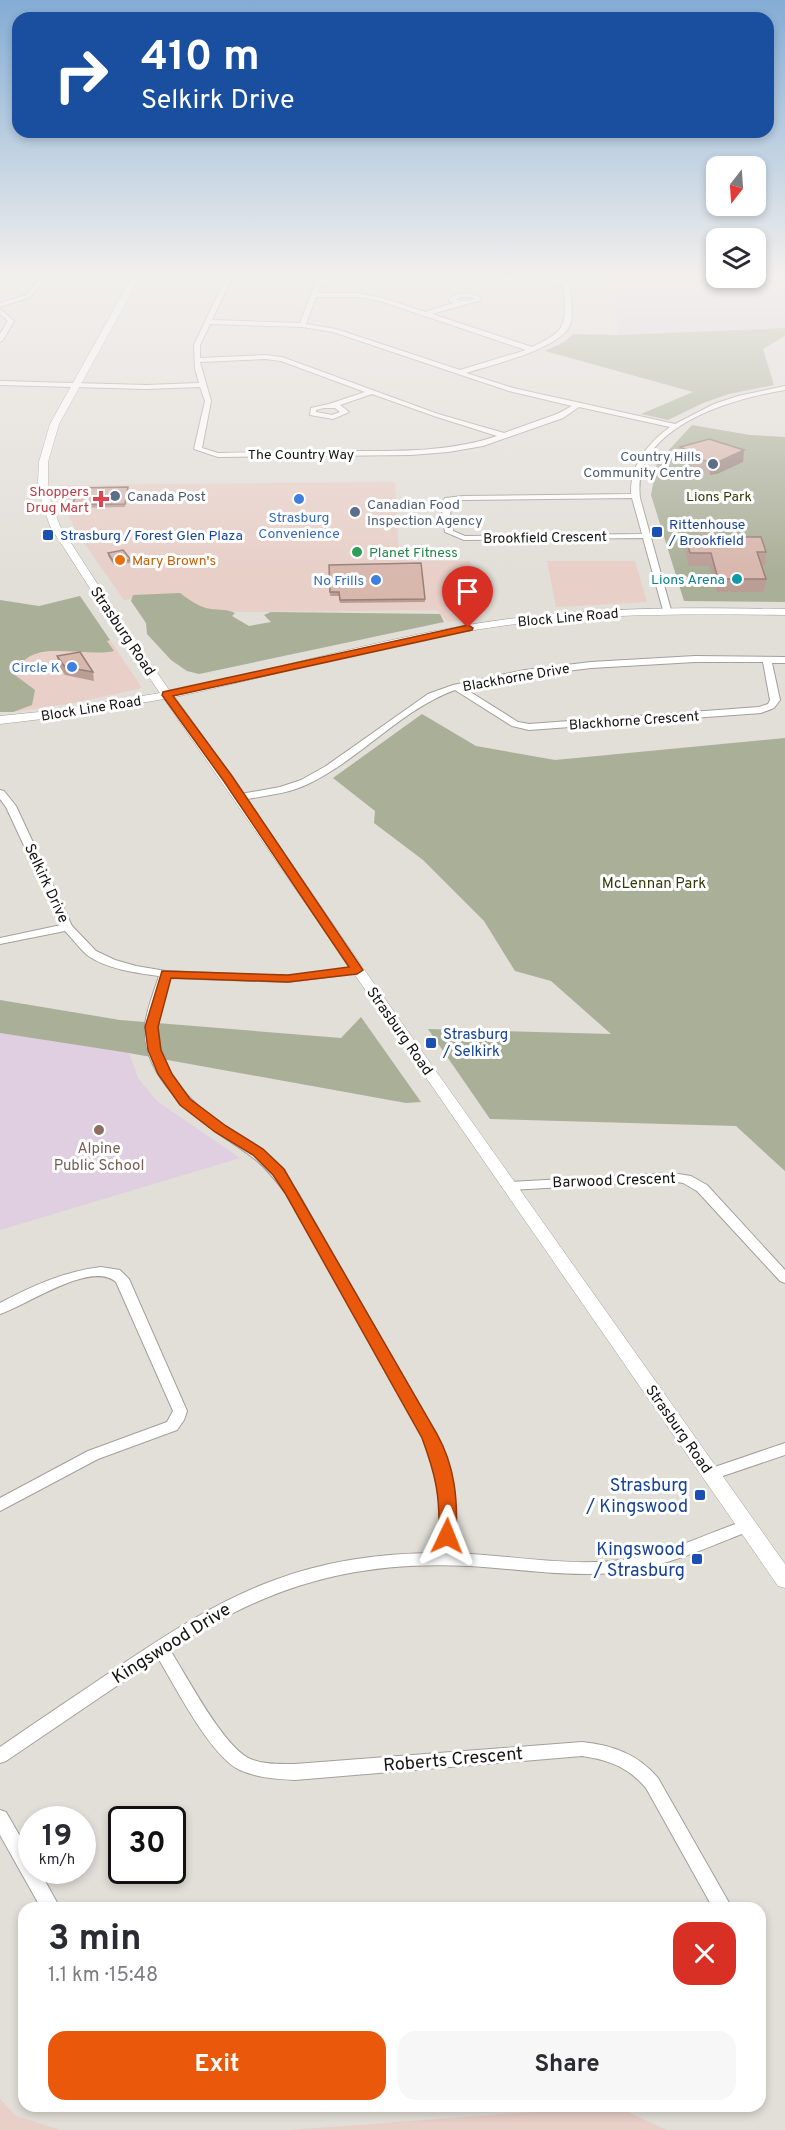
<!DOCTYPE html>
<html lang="en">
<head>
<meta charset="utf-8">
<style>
	:root { --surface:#fff; --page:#f7f7f7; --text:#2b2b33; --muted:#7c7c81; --accent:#ea580c }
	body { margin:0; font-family:Overpass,sans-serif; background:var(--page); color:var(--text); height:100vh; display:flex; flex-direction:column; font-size:22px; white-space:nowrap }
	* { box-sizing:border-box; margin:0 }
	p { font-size:20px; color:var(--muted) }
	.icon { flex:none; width:33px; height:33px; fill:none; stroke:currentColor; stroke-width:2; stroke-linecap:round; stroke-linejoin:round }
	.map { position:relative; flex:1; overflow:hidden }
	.panel { position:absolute; left:18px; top:1902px; width:748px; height:210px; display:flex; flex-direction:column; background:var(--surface); border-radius:18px; box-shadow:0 3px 9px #0003 }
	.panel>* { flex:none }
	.hud { position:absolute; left:12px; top:12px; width:762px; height:126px; border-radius:18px; box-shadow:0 3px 9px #0003; background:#1a4fa0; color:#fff; overflow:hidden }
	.needle { width:39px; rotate:197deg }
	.buttons { position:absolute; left:706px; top:156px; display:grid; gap:12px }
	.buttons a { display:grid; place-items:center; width:60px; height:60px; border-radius:12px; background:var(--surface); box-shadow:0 3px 9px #0003; font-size:30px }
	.speed { position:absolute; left:18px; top:1806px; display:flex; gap:12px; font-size:30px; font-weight:700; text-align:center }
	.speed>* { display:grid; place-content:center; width:78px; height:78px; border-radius:50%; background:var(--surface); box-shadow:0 3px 9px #0003; line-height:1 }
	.speed small { font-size:15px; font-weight:400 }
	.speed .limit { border:3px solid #111; border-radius:9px; background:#fff; color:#111 }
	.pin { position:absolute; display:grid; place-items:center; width:51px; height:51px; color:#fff; margin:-62px -26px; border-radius:50% 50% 50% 0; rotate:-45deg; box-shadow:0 0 6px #0007 }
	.pin .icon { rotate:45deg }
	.me { position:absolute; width:66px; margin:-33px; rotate:2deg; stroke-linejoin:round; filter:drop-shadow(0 0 4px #0008) }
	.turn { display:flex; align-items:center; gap:21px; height:126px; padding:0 30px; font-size:27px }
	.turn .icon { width:78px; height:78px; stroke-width:2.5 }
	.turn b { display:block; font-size:42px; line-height:51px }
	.round { display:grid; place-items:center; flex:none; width:63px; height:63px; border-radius:18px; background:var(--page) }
	.summary { display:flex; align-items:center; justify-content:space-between; height:102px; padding:0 30px }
	h1 { font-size:36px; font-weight:700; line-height:45px }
	.button { display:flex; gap:12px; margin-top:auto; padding:12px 30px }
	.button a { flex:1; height:69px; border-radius:18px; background:var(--accent); color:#fff; font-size:24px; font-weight:700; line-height:69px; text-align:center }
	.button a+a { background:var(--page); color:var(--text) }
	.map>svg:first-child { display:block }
	.commercial { fill:#e8cfc8 }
	.education { fill:#e0cfe0 }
	.green { fill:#aaaf98 }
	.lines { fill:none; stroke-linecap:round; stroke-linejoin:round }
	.minor-casing { stroke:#a3a09a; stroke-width:2 }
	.tertiary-casing { stroke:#a3a09a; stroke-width:1 }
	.minor { fill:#fff; fill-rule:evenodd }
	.tertiary { fill:#fff; fill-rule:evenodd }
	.wall { fill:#ba9d95 }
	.shaded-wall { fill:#978079 }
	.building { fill:#d8b7ad; stroke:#978079; stroke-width:1.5 }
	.route { fill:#ea580c; stroke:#983908; stroke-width:1.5 }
	.service-dot { fill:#5c6f8a; stroke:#fff; stroke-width:2 }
	.health-dot { fill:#e0444e; stroke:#fff; stroke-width:2 }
	.shop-dot { fill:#3f7fe0; stroke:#fff; stroke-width:2 }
	.transit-dot { fill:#1a4fb4; stroke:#fff; stroke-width:2 }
	.leisure-dot { fill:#2e9e5b; stroke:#fff; stroke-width:2 }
	.food-dot { fill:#e8710a; stroke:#fff; stroke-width:2 }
	.culture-dot { fill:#0f9aa8; stroke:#fff; stroke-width:2 }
	.education-dot { fill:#8d6e63; stroke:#fff; stroke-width:2 }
	.labels { text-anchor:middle; stroke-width:6; stroke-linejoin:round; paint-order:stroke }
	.far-street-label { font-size:14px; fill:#151412; stroke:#fff }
	.far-service-label { font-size:14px; fill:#4e5e75; stroke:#fff; text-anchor:start }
	.far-health-label { font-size:14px; fill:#be3a42; stroke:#fff; text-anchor:end }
	.far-park-label { font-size:14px; fill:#343b08; stroke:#fff }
	.far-shop-label { font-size:14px; fill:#366cbe; stroke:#fff; text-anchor:end }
	.far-transit-label { font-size:14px; fill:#164399; stroke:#fff; text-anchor:start }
	.far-leisure-label { font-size:14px; fill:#27864d; stroke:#fff; text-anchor:start }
	.far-food-label { font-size:14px; fill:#c56008; stroke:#fff; text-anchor:start }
	.far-culture-label { font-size:14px; fill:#0d838f; stroke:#fff; text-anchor:end }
	.street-label { font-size:15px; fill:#151412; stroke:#fff }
	.park-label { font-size:15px; fill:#343b08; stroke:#fff }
	.transit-label { font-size:15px; fill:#164399; stroke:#fff; text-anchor:start }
	.education-label { font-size:15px; fill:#785e54; stroke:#fff }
	.near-transit-label { font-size:18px; fill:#164399; stroke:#fff; text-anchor:end }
	.near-street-label { font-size:18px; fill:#151412; stroke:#fff }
</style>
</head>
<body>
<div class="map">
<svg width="785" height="2130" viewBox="0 0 785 2130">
	<rect width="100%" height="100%" fill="#e2ded8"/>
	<path class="commercial" d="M395,482L399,559L410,561H470L478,618L448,622L437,610L248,612L192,610L175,594L124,600L77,533L64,505L60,485Z
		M547,561H635L647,602L556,607Z
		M110,640L142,688L74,703L13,712L0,678V661Z
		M0,2099L16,2116L60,2130H0Z
		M610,2106H616L666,2130H291Z"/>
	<path class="education" d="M613,277H785V328L618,335Z
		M0,1033L129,1053L138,1078L157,1101L240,1158L0,1230Z"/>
	<path class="green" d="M785,328V336L763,349L774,385L729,394L703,403L668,420L641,414L693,392L545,351L564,342L573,334L618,335Z
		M692,425L750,435L785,437V602L684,601L651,495L657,463Z
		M180,593C188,599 196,605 206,608C216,611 225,608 235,613L232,616L249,626L271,622L264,615L271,612L440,614L444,622L199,674L187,671L171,660L147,634L146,623L131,601L133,595Z
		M80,596L110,640L107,641L114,651C90,657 45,643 26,659C21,663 18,670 15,675L35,690L32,705L13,712H0V600L39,606Z
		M422,714L476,746L555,760L785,738V1171L736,1126L490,1119L428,1029L611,1034L551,981L515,971L484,921L423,860L374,823L375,811L333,778Z
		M0,1000L120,1020L341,1038L361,1017L421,1102L406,1103L129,1053L0,1033Z"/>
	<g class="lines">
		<defs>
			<path id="minor" d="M41,277H47L30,297L0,307V303L26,295Z
				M226,277H232L212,320L300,323L318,277H324L318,293H359L383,298L425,312L453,303L448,300C458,291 469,291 481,298V300L432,314L532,347C569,330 565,325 564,286L540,277H549L570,285C570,298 575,316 569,327C556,350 491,365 466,373L513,388L675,424L714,404L738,396L785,386V390C731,399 631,427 640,498L671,610L667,613L663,610L643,538L464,540L445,532L441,504L445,498L463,496L631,494C630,465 648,443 670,427L579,407L563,418L483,446L448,452L411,455L218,457L194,449L205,401L200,387L146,389L0,385V381L146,385L199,383L195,368L194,345ZM316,297H359L380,301L526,350L460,370L336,329L306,324ZM460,297H471L475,299L465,301L456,300ZM210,324L302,327L333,332L509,391L572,406L557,414L504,433L438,414L282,357L265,355L200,358V345ZM265,359L281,361L365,392L329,404L311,408L310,415L333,419L349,412L340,405L372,394L434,416L497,436C450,452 401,451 352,451C307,452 263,452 218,453L202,448L211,401L200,362ZM324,408H335L340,412L332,415L316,412V410ZM632,498L642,534L465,536L453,531L449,504L450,502L463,500Z
				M0,309L14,321L3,340L0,342V334L8,321L0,314Z
				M695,656L785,657V663H772L780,700L774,708L761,713L529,730L512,726L455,690C400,710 361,759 308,784C287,794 264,796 241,800L236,797L241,794L280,787L301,780L326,766L428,694L453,685L525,670L591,662ZM695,662H763L770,700L768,704L759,707L529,724L518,722L464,688L525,676L591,668Z
				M0,790L4,791L16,806L72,926L96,951L115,960L136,966L166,971L288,976L357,967L363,970L357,973L288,982L170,978C165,993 158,1010 157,1026C155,1069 192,1104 224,1126C238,1136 253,1143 266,1154C279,1165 289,1179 298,1193L438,1438C453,1479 458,1510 453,1553C511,1555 571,1568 629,1559C670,1553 707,1533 747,1520L752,1522L755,1526L752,1530C708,1547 662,1569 614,1573C566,1577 518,1569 470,1566C354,1560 266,1586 170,1650C187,1676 225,1751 253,1760C266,1765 282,1764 295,1764L582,1742C612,1745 638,1754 658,1778L732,1908H713L646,1788C628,1767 609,1760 582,1756L295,1780C276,1779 258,1778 240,1770C211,1757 175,1686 158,1658L6,1761L0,1763V1747C40,1719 81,1692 121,1665C169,1633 218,1601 272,1581C324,1561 382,1553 438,1553L440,1525L439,1498L434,1471L424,1438L286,1194C277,1182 268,1170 256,1160C243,1149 228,1141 215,1131C182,1108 141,1069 145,1025C147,1008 154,992 159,976C137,973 106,969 87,955C79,948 72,938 65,931L0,944V938L61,925L6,807L0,799Z
				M672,1173L691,1176L707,1185L785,1270V1283L780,1281L697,1191L683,1183L672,1181L510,1190L504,1186L510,1182Z
				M101,1267L120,1270L129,1279L187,1411L184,1420L177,1430L98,1459L0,1511V1498L88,1451L167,1422L173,1411L116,1282C91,1260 26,1306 0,1314V1303C32,1286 65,1271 101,1267Z
				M785,1443V1455L711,1480L706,1478L703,1474L706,1470Z
				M0,1810L6,1812L32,1857V1870H39L60,1908H41L0,1835Z"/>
			<path id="tertiary" d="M132,277H140L59,424L48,462V482L51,503L60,526L133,639L170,691C270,671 368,642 468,625C572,607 679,607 785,609V615C693,614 600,613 508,625C395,640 286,673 175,697L231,775L363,968L785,1564V1588L778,1586L164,699L59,717L0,724V716L59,710L160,693L123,640L50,526L42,503L38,482L39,462L50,424Z"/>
		</defs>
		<use href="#minor" class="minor-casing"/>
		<use href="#tertiary" class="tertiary-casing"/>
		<use href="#minor" class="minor"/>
		<use href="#tertiary" class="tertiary"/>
	</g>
	<path class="wall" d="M680,447L744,450L743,462L717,474L710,475L692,468L693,465L679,459Z
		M128,490L125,507L73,508V505Z
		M686,537L766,552L765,565H761L766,579L764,592H717L709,566H689L685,550Z
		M108,553L131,560V563L113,564L108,556Z
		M329,565L425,599V602L340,603L339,596H330Z
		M57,656L93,672L94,681L65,675L58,664Z"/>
	<path class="shaded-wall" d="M744,450L743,462L717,474L710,475L711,463Z"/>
	<path class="building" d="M709,439L744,450L718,462L711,463L693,456L697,455L680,447Z
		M128,487L125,504L73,505L77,488Z
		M686,537H761L766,552H757L766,579H718L711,553H690Z
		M123,550L131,560L113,561L108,553Z
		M421,563L425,599L340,600L339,592H330L329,565Z
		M80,652L93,672L65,667L57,656Z"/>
	<linearGradient id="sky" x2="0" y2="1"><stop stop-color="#84acd5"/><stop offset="0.48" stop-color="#f2f0ed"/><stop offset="1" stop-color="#f2f0ed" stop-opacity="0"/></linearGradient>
	<rect width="785" height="575" fill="url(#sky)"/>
	<path class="route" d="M468,625L473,628L472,630L173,696L232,776L363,970L357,974L288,982L171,978L158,1027L161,1050L172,1074L190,1099L226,1126L263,1149L284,1169L437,1434C455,1466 458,1500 456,1536L454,1541L447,1543L441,1541L439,1536C440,1495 436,1476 422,1438L285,1193L273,1175L253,1155L215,1132L180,1105L158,1074L148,1050L145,1027L162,971L288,975L349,967L223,780L162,695L163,692Z"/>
	<g class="service-dot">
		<circle cx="713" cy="464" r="6"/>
		<circle cx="115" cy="496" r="6"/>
		<circle cx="355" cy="512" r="6"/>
	</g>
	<path class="health-dot" d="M98 490h6v6h6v6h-6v6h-6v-6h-6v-6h6z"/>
	<g class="shop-dot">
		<circle cx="299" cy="499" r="6"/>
		<circle cx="376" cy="580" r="6"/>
		<circle cx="72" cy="667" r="6"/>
	</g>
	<g class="transit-dot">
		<rect x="651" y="526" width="12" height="12" rx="3"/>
		<rect x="42" y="529" width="12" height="12" rx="3"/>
		<rect x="425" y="1037" width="12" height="12" rx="3"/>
		<rect x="694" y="1489" width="12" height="12" rx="3"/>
		<rect x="691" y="1553" width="12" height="12" rx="3"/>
	</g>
	<circle class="leisure-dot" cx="357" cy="552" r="6"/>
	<circle class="food-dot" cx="120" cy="560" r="6"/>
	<circle class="culture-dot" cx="737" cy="579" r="6"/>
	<circle class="education-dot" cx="99" cy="1130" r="6"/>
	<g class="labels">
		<g class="far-street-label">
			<text x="301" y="459">The Country Way</text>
			<text transform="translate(545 537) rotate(-1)" y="5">Brookfield Crescent</text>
			<text transform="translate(568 617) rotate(-5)" y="5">Block Line Road</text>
			<text transform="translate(516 677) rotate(-10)" y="5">Blackhorne Drive</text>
			<text transform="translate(91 708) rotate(-9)" y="5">Block Line Road</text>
			<text transform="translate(634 720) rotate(-4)" y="5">Blackhorne Crescent</text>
		</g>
		<g class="far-service-label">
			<text x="701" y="461" text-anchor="end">Country Hills<tspan x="701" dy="16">Community Centre</tspan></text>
			<text x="127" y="501">Canada Post</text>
			<text x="367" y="509">Canadian Food<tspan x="367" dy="16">Inspection Agency</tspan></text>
		</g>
		<g class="far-health-label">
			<text x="89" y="496">Shoppers<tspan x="89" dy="16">Drug Mart</tspan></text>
		</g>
		<g class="far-park-label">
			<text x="719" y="501">Lions Park</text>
		</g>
		<g class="far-shop-label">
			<text x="299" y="522" text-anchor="middle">Strasburg<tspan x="299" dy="16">Convenience</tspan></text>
			<text x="364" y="585">No Frills</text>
			<text x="60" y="672">Circle K</text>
		</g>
		<g class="far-transit-label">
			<text x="669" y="529">Rittenhouse<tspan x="669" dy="16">/ Brookfield</tspan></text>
			<text x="60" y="540">Strasburg / Forest Glen Plaza</text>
		</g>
		<g class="far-leisure-label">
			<text x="369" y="557">Planet Fitness</text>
		</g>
		<g class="far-food-label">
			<text x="132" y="565">Mary Brown's</text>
		</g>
		<g class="far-culture-label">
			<text x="725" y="584">Lions Arena</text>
		</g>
		<g class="street-label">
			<text transform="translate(123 631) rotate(56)" y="5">Strasburg Road</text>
			<text transform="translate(47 883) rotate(65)" y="5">Selkirk Drive</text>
			<text transform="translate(400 1031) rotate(55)" y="5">Strasburg Road</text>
			<text transform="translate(614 1180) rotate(-2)" y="5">Barwood Crescent</text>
			<text transform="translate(679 1429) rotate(55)" y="5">Strasburg Road</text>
		</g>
		<g class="park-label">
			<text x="654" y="888">McLennan Park</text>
		</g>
		<g class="transit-label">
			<text x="443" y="1039">Strasburg<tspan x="443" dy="17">/ Selkirk</tspan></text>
		</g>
		<g class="education-label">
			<text x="99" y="1153">Alpine<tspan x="99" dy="17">Public School</tspan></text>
		</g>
		<g class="near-transit-label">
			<text x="688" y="1491">Strasburg<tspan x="688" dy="21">/ Kingswood</tspan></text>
			<text x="685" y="1555">Kingswood<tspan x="685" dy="21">/ Strasburg</tspan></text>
		</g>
		<g class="near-street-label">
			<text transform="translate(171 1643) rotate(-32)" y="6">Kingswood Drive</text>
			<text transform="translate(453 1759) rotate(-5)" y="6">Roberts Crescent</text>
		</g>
	</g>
</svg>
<div class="buttons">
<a><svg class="needle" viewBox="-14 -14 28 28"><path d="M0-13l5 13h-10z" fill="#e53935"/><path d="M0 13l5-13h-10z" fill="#7c7c81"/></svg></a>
<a><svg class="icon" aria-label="layers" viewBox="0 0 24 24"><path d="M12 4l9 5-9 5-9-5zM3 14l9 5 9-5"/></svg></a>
</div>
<div class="speed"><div>19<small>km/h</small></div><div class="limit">30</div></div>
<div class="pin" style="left:468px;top:628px;background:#d93025"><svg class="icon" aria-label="arrive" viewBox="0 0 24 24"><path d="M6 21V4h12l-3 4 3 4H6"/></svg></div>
<svg class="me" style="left:447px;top:1536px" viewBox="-20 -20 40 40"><path d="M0-17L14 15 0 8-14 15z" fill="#ea580c" stroke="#fff" stroke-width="4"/></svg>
<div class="hud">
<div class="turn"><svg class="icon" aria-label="right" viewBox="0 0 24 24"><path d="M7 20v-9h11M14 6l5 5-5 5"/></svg><div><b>410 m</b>Selkirk Drive</div></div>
</div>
<section class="panel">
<div class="summary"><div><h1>3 min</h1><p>1.1 km · 15:48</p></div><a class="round" style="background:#d93025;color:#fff"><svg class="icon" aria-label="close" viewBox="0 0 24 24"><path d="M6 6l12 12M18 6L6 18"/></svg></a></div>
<div class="button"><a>Exit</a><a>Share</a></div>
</section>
</div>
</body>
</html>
